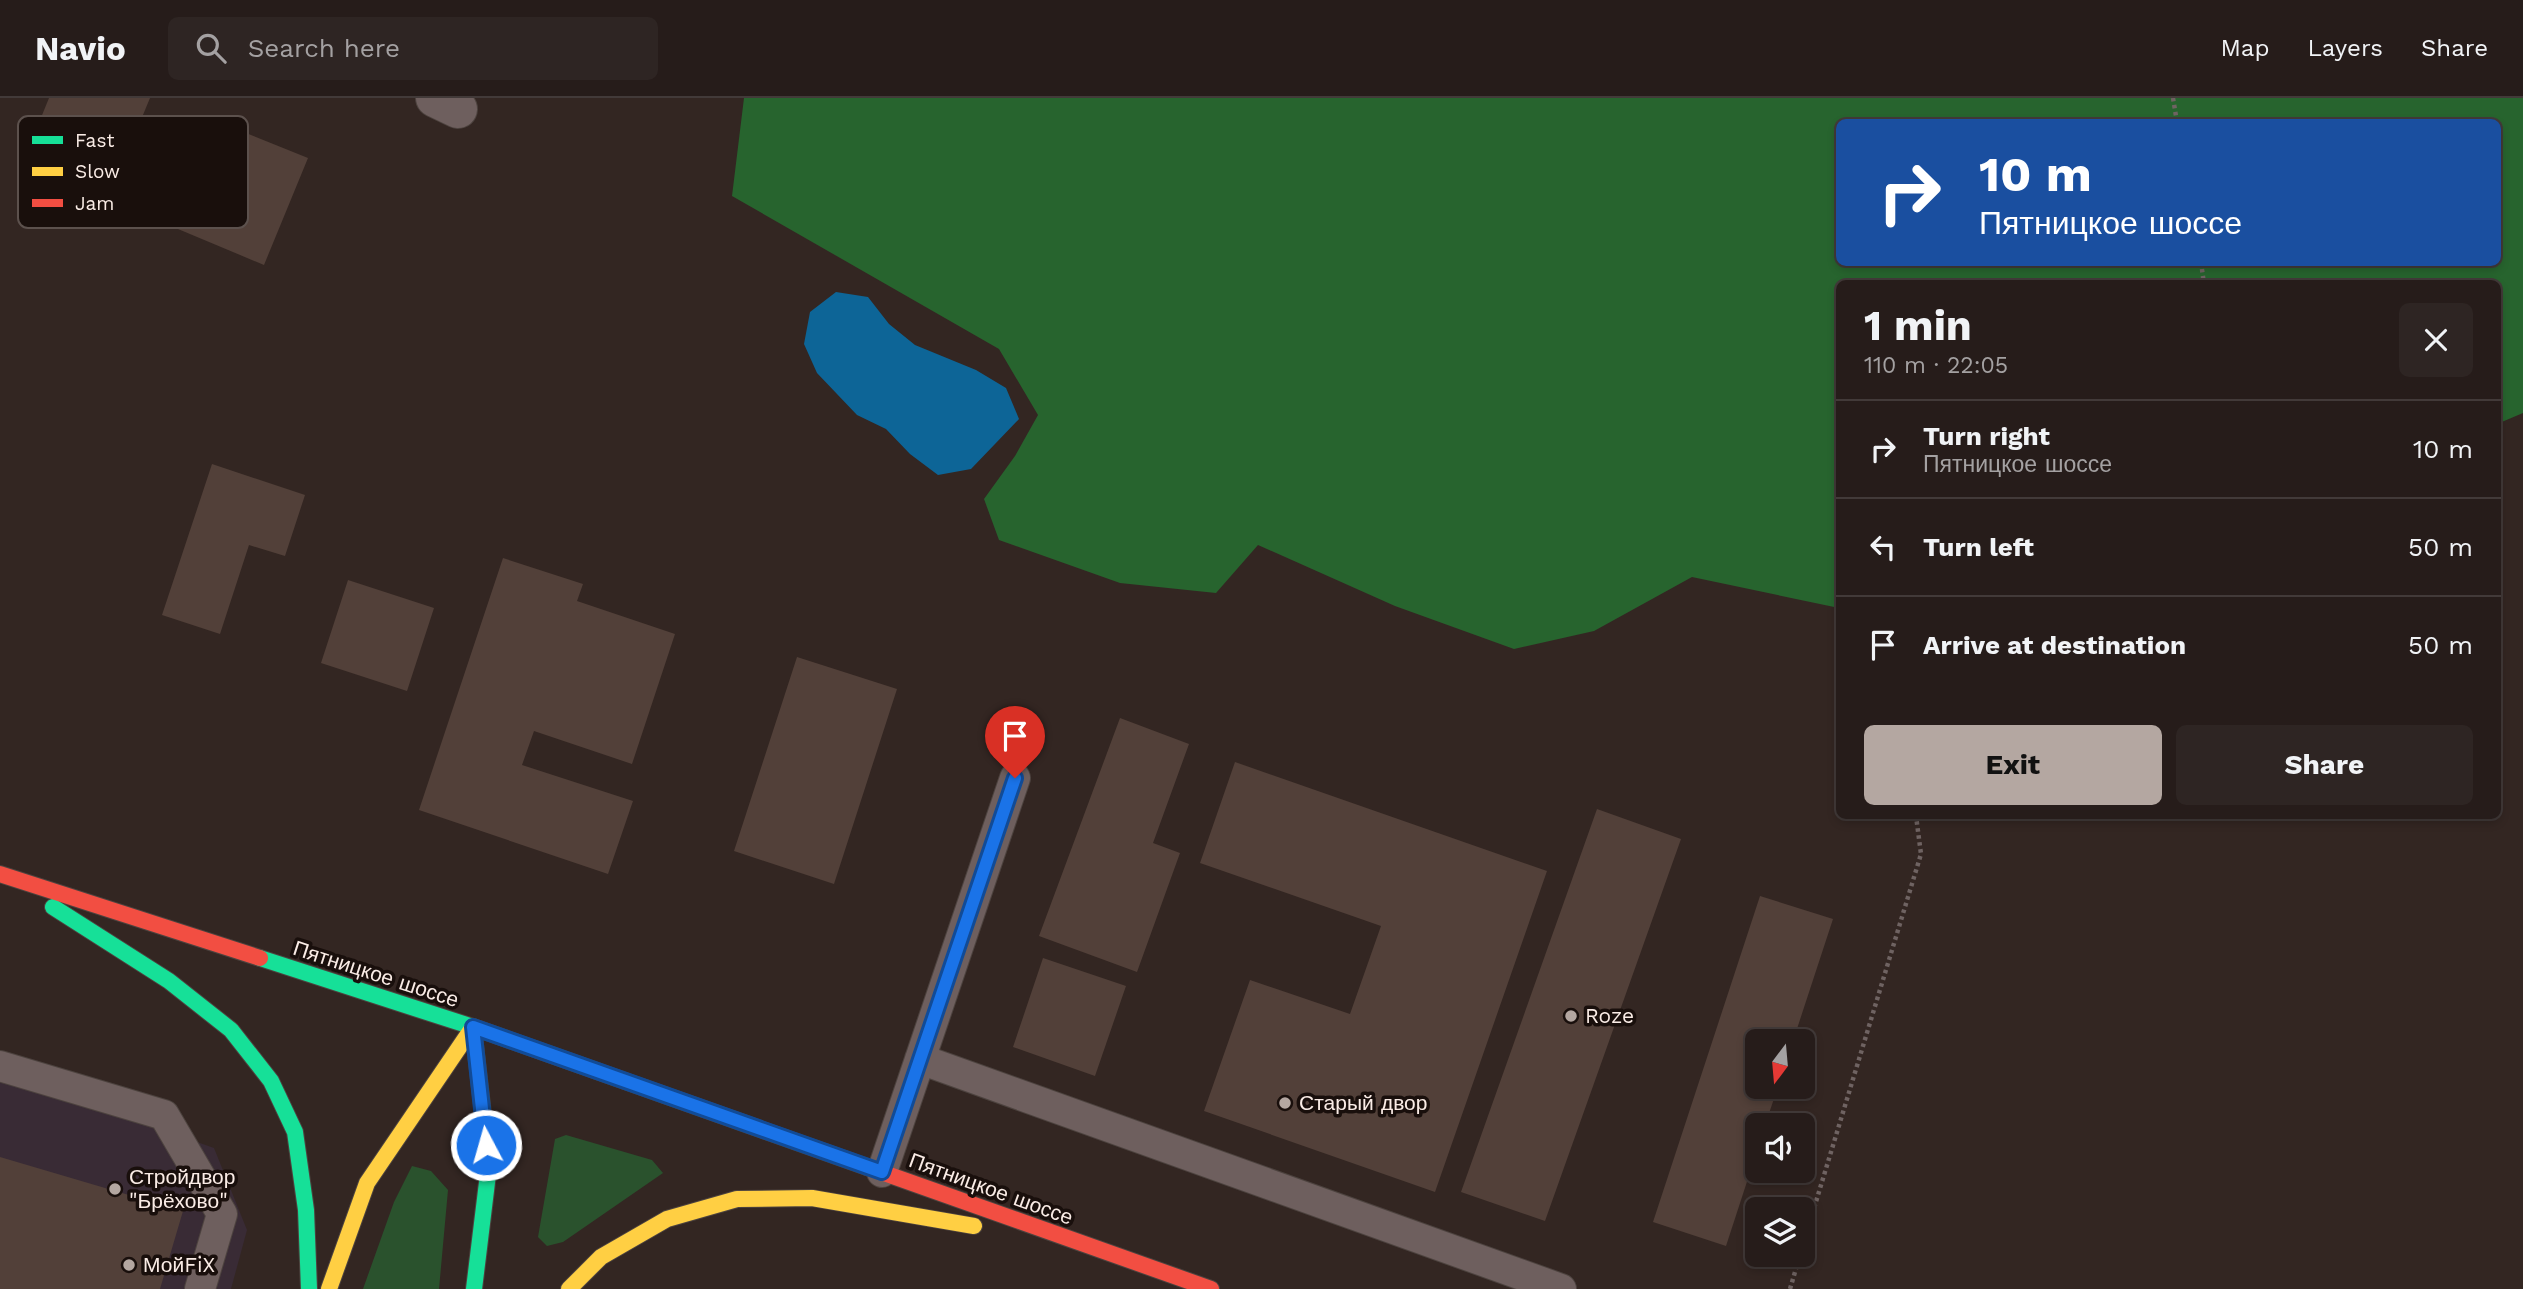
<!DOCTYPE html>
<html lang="en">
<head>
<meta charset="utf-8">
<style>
	:root { --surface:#261c1a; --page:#2e2523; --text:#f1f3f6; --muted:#a4a1a2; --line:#423a39; --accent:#b4a7a1 }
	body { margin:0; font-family:"Work Sans",sans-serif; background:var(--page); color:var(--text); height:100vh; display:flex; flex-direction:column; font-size:26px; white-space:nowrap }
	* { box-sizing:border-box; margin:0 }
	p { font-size:23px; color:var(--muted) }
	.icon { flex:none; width:38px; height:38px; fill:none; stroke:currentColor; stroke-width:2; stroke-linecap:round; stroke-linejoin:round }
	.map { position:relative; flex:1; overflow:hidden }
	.sheet { position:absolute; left:1836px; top:182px; width:665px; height:539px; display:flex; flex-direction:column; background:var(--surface); border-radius:10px; box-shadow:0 4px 10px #0003,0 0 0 2px var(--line) }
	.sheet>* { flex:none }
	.banner { position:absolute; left:1836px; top:21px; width:665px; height:147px; border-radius:10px; box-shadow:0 4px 10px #0003,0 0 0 2px var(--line); background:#1a4fa0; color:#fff; overflow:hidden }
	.needle { width:46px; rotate:196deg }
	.controls { position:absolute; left:1745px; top:931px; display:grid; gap:14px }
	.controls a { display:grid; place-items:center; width:70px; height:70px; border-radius:10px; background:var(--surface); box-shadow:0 4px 10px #0003,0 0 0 2px var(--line); font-size:35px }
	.pin { position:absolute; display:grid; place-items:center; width:60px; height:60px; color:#fff; margin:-72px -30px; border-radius:50% 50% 50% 0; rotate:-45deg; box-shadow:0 0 7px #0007 }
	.pin .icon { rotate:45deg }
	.me { position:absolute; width:77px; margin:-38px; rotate:354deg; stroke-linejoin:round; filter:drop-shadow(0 0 5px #0008) }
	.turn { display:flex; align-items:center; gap:24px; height:147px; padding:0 28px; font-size:32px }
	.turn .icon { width:91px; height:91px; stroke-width:2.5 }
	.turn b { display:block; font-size:49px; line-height:60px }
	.round { display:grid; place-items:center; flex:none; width:74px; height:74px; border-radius:10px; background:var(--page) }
	.overview { display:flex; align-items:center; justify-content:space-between; height:119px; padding:0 28px }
	h1 { font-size:42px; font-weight:700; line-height:52px }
	.button { display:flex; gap:14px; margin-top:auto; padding:14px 28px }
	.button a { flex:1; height:80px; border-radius:10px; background:var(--accent); color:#111; font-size:28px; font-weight:700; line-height:80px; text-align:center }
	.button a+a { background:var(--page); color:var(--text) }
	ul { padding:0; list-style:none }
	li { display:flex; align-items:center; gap:21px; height:98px; padding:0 28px; border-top:2px solid var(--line) }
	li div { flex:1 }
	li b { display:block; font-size:26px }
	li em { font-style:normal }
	header { display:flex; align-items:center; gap:42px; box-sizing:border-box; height:98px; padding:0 35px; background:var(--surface); border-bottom:2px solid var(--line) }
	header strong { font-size:33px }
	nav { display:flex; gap:38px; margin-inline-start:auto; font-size:24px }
	.search { width:490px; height:63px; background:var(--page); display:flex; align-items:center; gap:18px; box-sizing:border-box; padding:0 24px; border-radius:10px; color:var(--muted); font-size:26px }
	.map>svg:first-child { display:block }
	.commercial { fill:#392b35 }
	.green { fill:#2a522d }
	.forest { fill:#27642e; fill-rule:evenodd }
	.water { fill:#0d6597 }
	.building { fill:#524039 }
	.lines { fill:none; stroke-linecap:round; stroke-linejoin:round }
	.lane-casing { stroke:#4d433f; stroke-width:32 }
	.street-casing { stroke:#4d433f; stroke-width:40 }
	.fast-casing { stroke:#4d433f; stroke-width:18 }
	.slow-casing { stroke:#4d433f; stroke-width:18 }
	.jam-casing { stroke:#4d433f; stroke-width:18 }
	.path { stroke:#6f6362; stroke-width:4.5; stroke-dasharray:3.5 3.5; stroke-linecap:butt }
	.lane { stroke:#6e5f5e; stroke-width:30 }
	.street { stroke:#6e5f5e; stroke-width:38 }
	.fast { stroke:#16e098; stroke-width:16 }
	.slow { stroke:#ffcf43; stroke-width:16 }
	.jam { stroke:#f24e42; stroke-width:16 }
	.route-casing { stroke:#114b97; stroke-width:18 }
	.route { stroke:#1a73e8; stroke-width:12 }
	.poi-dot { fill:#b4a7a1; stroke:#190f0c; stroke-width:2.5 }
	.labels { text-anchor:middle; stroke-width:7; stroke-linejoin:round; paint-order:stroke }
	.street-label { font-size:21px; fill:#faece6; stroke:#190f0c }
	.poi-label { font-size:21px; fill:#faece6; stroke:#190f0c; text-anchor:start }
	.key { fill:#190f0c; stroke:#5c514d; stroke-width:2 }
	.key-label { font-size:19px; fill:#faece6 }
</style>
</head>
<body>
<header>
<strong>Navio</strong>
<div class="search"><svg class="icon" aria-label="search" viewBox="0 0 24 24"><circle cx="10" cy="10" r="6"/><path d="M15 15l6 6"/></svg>Search here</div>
<nav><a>Map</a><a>Layers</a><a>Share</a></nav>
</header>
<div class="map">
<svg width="2523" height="1191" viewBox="0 0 2523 1191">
	<rect width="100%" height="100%" fill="#332622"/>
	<path class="commercial" d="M0,974L214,1050L247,1132L231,1191H0Z"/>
	<path class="green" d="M566,1037L652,1062L663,1075L563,1144L547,1148L538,1139L555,1041Z
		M412,1068L431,1073L448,1092L439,1191H363L394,1104Z"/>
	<path class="forest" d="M744,0H2523V315L2497,326V186H1839V510L1692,479L1594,533L1514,551L1395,508L1258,447L1216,495L1120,485L999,442L984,401L1015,358L1038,317L999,251L732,98ZM1839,24H2497V164H1839Z"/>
	<path class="water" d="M836,194L868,199L889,226L915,247L976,272L1006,290L1019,321L971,371L938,377L910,356L886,331L857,317L817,275L804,246L810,214Z"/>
	<path class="building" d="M49,0H150L109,99L23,64Z
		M221,25L308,60L264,167L178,131Z
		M212,366L305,397L285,458L249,447L220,536L162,517Z
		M503,460L583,486L577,503L675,536L632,666L534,633L522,667L633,703L608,776L419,712Z
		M348,482L434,510L407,593L321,565Z
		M797,559L897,591L834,786L734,753Z
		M1120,620L1189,646L1153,745L1180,755L1137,874L1039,838Z
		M1235,664L1547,773L1435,1094L1204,1013L1250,882L1350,916L1381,828L1200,765Z
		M1597,711L1681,741L1545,1123L1461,1094Z
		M1760,798L1833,821L1793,943H1757V989H1778L1765,1027H1757V1053L1726,1148L1653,1124Z
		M1043,860L1126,888L1095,978L1013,949Z
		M0,1059L183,1113L160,1191H0Z"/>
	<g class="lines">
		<defs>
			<path id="lane" d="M920,961L1561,1191
				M0,968L164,1017L222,1116L200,1191
				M882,1074L1015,680"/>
			<path id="street" d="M435,0L458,11"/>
			<path id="fast" d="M53,809L169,883L231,932L271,983L295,1034L306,1112L309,1191
				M260,860L473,929L867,1069
				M473,929L489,1068L474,1191"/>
			<path id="slow" d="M329,1191L367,1085L473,929
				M569,1191L601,1159L667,1121L737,1101L812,1100L974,1128"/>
			<path id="jam" d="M0,776L260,860
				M867,1069L1211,1191"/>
		</defs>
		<use href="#lane" class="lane-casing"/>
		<use href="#street" class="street-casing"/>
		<use href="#fast" class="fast-casing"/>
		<use href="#slow" class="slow-casing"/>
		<use href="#jam" class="jam-casing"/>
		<path class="path" d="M2173,0L2177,24
			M2201,164L2204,186
			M1802,1150L1921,756L1916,718
			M1790,1191L1800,1157"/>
		<use href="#lane" class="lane"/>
		<use href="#street" class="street"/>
		<use href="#fast" class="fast"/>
		<use href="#slow" class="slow"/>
		<use href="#jam" class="jam"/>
	</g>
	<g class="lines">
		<defs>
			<path id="route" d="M486,1047L473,929L882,1074L1015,680"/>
		</defs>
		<use href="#route" class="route-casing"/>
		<use href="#route" class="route"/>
	</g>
	<g class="poi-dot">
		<circle cx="1571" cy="918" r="7"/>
		<circle cx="1285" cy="1005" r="7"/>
		<circle cx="115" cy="1091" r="7"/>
		<circle cx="129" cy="1167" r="7"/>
	</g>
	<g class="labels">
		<g class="street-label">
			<text transform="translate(376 876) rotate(18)" y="7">Пятницкое шоссе</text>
			<text transform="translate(991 1091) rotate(20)" y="7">Пятницкое шоссе</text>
		</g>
		<g class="poi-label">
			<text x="1585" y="925">Roze</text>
			<text x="1299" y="1012">Старый двор</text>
			<text x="129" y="1086">Стройдвор<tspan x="129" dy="24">"Брёхово"</tspan></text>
			<text x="143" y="1174">МойFiX</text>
		</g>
	</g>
	<rect x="18" y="18" width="230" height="112" rx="10" class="key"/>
	<rect x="32" y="38" width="31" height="8" fill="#16e098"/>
	<rect x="32" y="69" width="31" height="9" fill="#ffcf43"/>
	<rect x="32" y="101" width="31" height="8" fill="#f24e42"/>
	<g class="key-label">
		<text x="75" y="49">Fast</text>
		<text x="75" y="80">Slow</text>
		<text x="75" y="112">Jam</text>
	</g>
</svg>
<div class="controls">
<a><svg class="needle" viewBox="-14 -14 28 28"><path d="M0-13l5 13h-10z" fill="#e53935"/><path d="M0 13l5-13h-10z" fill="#a4a1a2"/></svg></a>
<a><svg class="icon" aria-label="sound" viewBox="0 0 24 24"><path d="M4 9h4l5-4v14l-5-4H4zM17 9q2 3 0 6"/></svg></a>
<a><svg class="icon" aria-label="layers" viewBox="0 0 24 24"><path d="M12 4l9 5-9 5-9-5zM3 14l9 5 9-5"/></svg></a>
</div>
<div class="pin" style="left:1015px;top:680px;background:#d93025"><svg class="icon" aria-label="arrive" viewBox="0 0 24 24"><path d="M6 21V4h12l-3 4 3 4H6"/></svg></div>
<svg class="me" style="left:486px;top:1047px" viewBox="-20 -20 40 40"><circle r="17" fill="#1a73e8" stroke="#fff" stroke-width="3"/><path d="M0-11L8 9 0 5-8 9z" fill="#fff"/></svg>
<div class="banner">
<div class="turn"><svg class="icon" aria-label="right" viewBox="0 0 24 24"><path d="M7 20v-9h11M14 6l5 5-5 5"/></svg><div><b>10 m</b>Пятницкое шоссе</div></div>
</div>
<section class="sheet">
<div class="overview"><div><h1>1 min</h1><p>110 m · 22:05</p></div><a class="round"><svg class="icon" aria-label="close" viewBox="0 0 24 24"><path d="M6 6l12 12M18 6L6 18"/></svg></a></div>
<ul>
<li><svg class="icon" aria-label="right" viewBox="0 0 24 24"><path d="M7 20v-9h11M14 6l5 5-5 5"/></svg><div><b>Turn right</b><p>Пятницкое шоссе</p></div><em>10 m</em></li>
<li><svg class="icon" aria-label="left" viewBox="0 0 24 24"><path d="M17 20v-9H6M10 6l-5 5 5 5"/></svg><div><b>Turn left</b></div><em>50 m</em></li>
<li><svg class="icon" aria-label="arrive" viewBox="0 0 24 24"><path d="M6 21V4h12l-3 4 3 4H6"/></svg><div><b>Arrive at destination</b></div><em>50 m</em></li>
</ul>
<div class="button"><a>Exit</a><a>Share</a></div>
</section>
</div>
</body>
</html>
